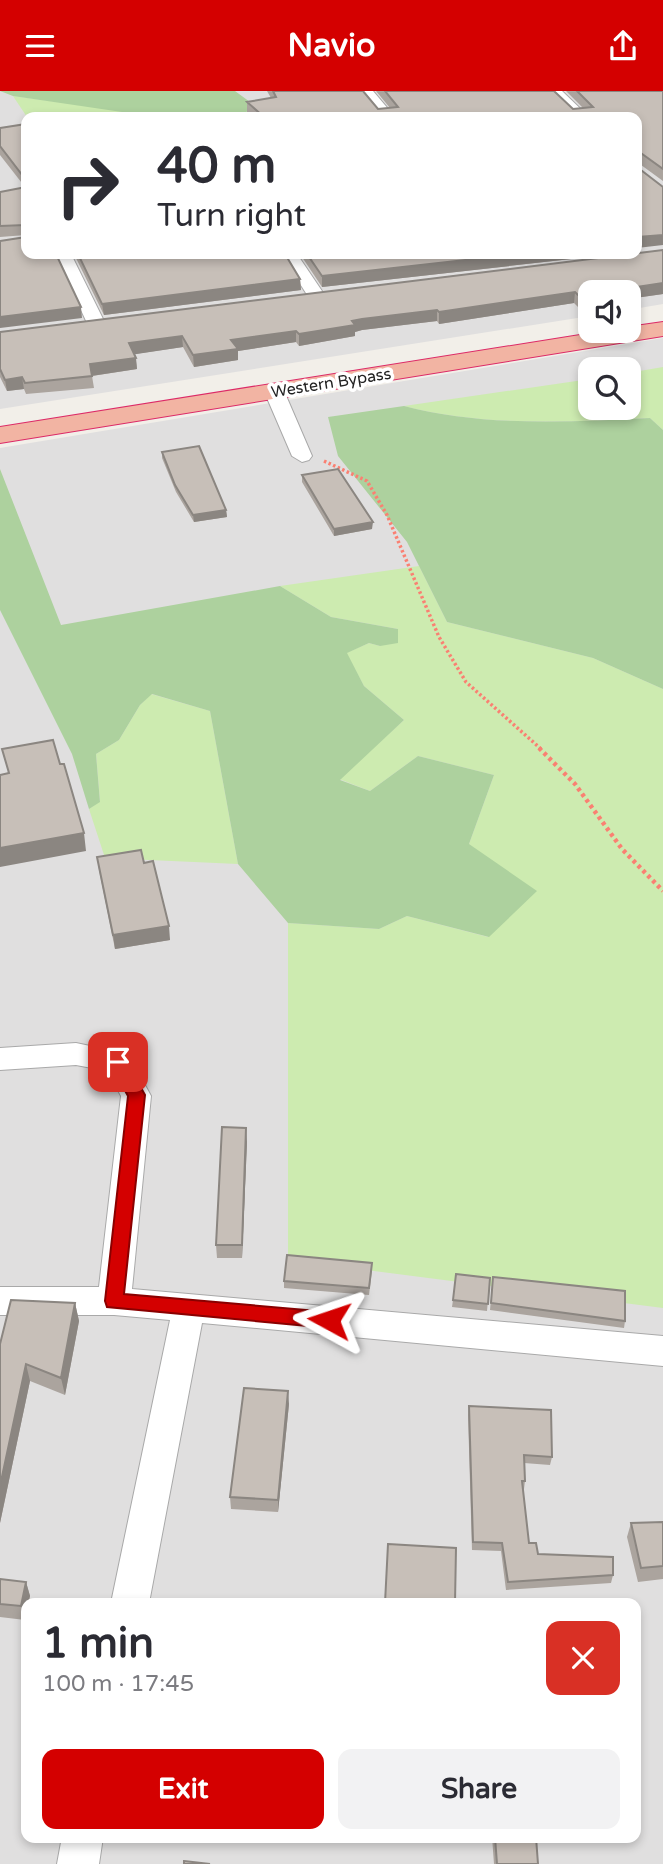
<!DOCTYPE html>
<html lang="en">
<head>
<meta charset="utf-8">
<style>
	:root { --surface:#fff; --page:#f2f2f3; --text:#2b2b33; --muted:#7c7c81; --accent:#d40000 }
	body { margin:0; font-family:"Varela Round",sans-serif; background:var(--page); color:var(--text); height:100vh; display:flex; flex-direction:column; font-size:26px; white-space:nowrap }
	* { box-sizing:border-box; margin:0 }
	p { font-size:23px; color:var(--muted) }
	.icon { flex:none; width:38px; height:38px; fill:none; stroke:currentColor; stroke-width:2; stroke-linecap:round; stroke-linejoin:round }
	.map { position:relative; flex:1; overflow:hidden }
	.side { position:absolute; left:21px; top:1507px; width:620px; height:245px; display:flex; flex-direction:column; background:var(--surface); border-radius:14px; box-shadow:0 4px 10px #0003 }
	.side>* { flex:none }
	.guide { position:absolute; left:21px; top:21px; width:621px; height:147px; border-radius:14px; box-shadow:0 4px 10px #0003; background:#fff; color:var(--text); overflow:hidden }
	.fabs { position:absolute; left:578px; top:189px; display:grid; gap:14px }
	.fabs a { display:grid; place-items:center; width:63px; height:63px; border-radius:14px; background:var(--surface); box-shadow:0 4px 10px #0003; font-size:35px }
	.pin { position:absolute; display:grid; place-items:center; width:60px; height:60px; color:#fff; margin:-30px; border-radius:14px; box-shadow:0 4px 10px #0006 }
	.me { position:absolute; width:77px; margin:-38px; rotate:275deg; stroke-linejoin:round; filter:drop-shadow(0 0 5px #0008) }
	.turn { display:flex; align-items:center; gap:24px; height:147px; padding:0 21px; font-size:32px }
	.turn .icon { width:91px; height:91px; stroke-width:2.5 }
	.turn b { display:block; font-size:49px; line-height:60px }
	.round { display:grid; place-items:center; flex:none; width:74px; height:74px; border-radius:14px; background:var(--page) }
	.overview { display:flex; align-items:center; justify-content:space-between; height:119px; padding:0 21px }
	h1 { font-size:42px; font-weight:700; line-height:52px }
	.button { display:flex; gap:14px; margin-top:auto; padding:14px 21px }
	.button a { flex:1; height:80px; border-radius:14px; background:var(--accent); color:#fff; font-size:28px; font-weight:700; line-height:80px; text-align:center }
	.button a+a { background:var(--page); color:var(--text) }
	header { display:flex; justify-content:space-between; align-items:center; height:91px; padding:0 21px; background:var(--accent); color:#fff; font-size:32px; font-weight:700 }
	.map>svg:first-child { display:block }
	.residential { fill:#e0dfdf; fill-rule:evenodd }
	.grass { fill:#cdebb0 }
	.forest { fill:#add19e }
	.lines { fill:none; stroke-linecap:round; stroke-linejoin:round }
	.minor-casing { stroke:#a9a9a9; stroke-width:2 }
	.trunk-casing { stroke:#dc2a67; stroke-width:2 }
	.path-far1 { stroke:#fa8072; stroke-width:3.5; stroke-dasharray:2.5 2.5; stroke-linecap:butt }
	.path { stroke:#fa8072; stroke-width:4.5; stroke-dasharray:3.5 3.5; stroke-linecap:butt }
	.minor { fill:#fff; fill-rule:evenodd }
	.trunk { fill:#f2b4a3; fill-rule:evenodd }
	.wall { fill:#aba49e }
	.shaded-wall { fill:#8b8681 }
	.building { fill:#c7bfb8; stroke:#8b8681; stroke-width:2 }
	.route { fill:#d40000; stroke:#8a0000; stroke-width:2 }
	.labels { text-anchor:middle; stroke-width:7; stroke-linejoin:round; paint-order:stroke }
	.far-street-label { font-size:16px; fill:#222; stroke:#fff }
</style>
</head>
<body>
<header><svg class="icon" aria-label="menu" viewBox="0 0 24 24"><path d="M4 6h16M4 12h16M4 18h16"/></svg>Navio<svg class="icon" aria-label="share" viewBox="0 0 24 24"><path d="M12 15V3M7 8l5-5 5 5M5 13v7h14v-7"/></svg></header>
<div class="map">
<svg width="663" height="1773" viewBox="0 0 663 1773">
	<rect width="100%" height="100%" fill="#f2efe9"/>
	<path class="residential" d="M0,0H663V213L628,219V201H590V225L0,318ZM26,26H637V163H26Z
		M663,247V1773H0V357ZM590,278H628V317H590ZM26,1512H635V1746H26Z"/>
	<path class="grass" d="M13,5L155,24L156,26H27Z
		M663,276V339L650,327C569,331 484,336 404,315L590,288V317H628V282Z
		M419,475L447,531L593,567L663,598V1217L288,1169V832L379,838L407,825L488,846L469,753L494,684L418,665L370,700L339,688L404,629L364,595L346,562L369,552L380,555L398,538L331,526L280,495Z
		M151,603L210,620L238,773L105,767L89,718L100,710L96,663L119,649L140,614Z"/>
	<path class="forest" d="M0,0H235L250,11L245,26H156L13,5Z
		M404,315C484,336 569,331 650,327L663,339V598L593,567L447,531L407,451L338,365L328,326Z
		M0,378L61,534L280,495L331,526L398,538V552L380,555L369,552L347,562L364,595L404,629L340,689L370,700L418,665L494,684L469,753L537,800L489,846L407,825L379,838L288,832L238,773L210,620L152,603L140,614L119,649L96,663L100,711L89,718L72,663L0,519Z"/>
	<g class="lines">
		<defs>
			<path id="minor" d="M358,0H373L395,26H380Z
				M547,0H562L589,26H574Z
				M55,163H71L105,232L102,236H90L87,232Z
				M281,163H297L326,206L323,210H311Z
				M274,294L284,300L312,365L309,369L302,371L292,365L264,300Z
				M76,952L128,963L151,1005L132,1198L663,1245V1275L202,1232L149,1512H111L170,1229L114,1224H0V1196H99L121,1005L108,980L76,974L0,979V957Z
				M62,1746H103L99,1773H57Z"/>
			<path id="trunk" d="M663,231V245L0,352V336L605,240H628V236Z"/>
		</defs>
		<use href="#minor" class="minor-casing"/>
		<use href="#trunk" class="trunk-casing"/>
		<path class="path-far1" d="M324,370L367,390L387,424L439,546L466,591L541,658"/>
		<path class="path" d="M539,657L575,693L622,758L663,800"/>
		<use href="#minor" class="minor"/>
		<use href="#trunk" class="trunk"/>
	</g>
	<path class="wall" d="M267,0H363L378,18L390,17L376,0H554L573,18L583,17L566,0H663V90L637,71V26H253L247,21V11L271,7Z
		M26,33V146V144L0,146V101L25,96L0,64V37Z
		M663,159V203L628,208L590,201V215L578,216L574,212L439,233L437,230L362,239L355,241V245L299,255L296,251L238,260V269L194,276L183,256L135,263L137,278L92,285L94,297L26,303L24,298L7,300L0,286V241Z
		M74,163H285L300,188L301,199L104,224Z
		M300,163H616L322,196Z
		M162,361L226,419L227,426L194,431L176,401L162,367Z
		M302,384L372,438L334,445L302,391Z
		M97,766L144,772L170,849L115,858L99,779Z
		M247,1051L242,1167H217L216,1154Z
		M372,1179L369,1204L284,1197V1190Z
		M493,1186L625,1230L624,1237L490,1219Z
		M490,1187L487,1220L452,1216L453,1209Z
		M75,1212L79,1230L65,1304L30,1290L0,1432V1253Z
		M289,1313L278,1421L231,1418L230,1406Z
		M469,1315L552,1366L550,1374L524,1372L525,1390L524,1398H523L529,1452L538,1463L613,1484L611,1492L506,1499L501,1460L472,1459L468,1324Z
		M663,1431V1488L638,1491L627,1446L631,1432Z
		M0,1488L26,1491L30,1505L25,1529L0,1526Z
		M381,1746H452V1751Z
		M492,1746H536L538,1773H494Z"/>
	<path class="shaded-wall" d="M663,144V154L637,157V148L638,146Z
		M520,163H616L322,196V185Z
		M300,188L301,199L104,224L102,213Z
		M663,192V203L628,208V201H604Z
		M575,201L574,212L439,233V221Z
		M590,203V215L578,216L579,205Z
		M81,216L82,227L0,237V226Z
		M437,219V230L362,239L355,241V245L299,255V243L362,228Z
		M296,240V251L238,260V269L194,276L193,264L231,249Z
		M182,245L183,256L130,264L129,252Z
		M136,267L137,278L91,285L90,273Z
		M22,286L24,298L7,300L5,289Z
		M226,419L227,426L194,431L193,424Z
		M373,431L372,438L334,445V438Z
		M84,742L86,760L0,776V757Z
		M169,835L170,849L115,858L113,844Z
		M246,1037L247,1051L242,1167V1154Z
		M75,1212L79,1230L65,1304L61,1287Z
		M26,1273L30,1290L0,1432V1395Z
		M288,1300L289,1313L278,1421V1409Z
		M26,1491L30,1505L28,1512H26V1522L25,1529L21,1515Z"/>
	<path class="building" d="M273,0H363L378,18L398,16L385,0H554L573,18L593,16L577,0H663V78L638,60L637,67V26H264L247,11L276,6Z
		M26,33V89L0,55V37Z
		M637,76L663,96V144L638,146L637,148Z
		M26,96V141L25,134L0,135V101Z
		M26,146V163H56L81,216L0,226V150Z
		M663,159V192L604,201H590V203L579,205L575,201L439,221L437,219L362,228L352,230L355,234L299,243L296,240L231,249L238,258L193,264L182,245L129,252L136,267L90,273L92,285L25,292L22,286L5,289L0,278V241Z
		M78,163H285L300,188L102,213Z
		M307,163H520L322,185Z
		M199,355L226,419L193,424L175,394L162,361Z
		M338,378L373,431L334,438L302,384Z
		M53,649L60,673H64L84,742L0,757V684L9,682L2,658Z
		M141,759L144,772L153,770L169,835L113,844L97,766Z
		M222,1036L246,1037L242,1154H216Z
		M287,1164L372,1172L369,1197L284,1190Z
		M456,1183L490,1187L488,1213L453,1209Z
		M493,1186L625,1200V1230L491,1212Z
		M11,1209L75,1212L61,1287L26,1273L0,1395V1253Z
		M244,1297L288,1300L278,1409L230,1406Z
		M469,1315L551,1319L552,1366L524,1364L525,1390H522L529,1452H536L538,1463L613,1466V1484L508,1491L502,1452L473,1451Z
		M663,1431V1475L641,1477L631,1432Z
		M388,1453L456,1457L455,1512H385Z
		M0,1488L26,1491L21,1515L0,1513Z
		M495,1746H536L538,1773H497Z
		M184,1770L210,1773H184Z"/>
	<path class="route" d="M118,965L124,966L145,1004L124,1203L329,1221L335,1223L338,1229L335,1235L329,1237L107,1216L105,1210L128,1005L109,971Z"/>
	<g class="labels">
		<g class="far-street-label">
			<text transform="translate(331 291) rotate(-9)" y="6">Western Bypass</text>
		</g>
	</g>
</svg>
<div class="fabs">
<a><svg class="icon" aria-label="sound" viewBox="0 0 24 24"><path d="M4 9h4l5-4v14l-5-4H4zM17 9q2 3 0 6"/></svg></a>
<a><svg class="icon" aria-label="search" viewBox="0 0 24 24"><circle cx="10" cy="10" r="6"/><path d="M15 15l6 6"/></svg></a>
</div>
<div class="pin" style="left:118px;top:971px;background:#d93025"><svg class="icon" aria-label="arrive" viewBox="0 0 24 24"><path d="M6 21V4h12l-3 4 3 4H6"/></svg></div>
<svg class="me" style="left:329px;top:1229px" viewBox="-20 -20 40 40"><path d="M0-17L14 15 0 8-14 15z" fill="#d40000" stroke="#fff" stroke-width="4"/></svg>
<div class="guide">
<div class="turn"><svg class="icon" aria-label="right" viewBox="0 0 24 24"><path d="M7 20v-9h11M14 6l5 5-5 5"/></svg><div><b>40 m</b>Turn right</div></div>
</div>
<section class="side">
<div class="overview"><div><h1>1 min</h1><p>100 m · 17:45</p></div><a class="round" style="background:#d93025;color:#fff"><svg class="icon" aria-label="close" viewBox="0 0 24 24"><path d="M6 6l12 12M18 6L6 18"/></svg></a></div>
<div class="button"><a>Exit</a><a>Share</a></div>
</section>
</div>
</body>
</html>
